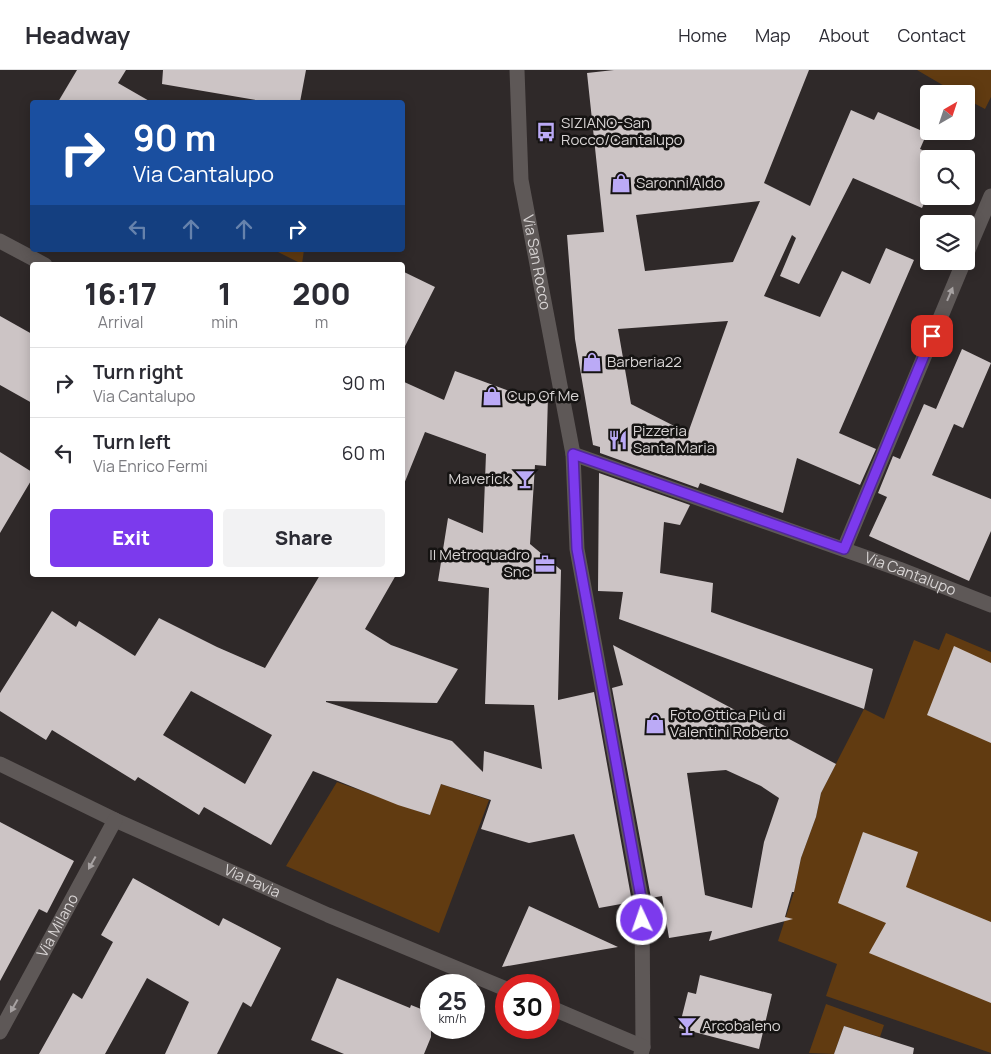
<!DOCTYPE html>
<html lang="en">
<head>
<meta charset="utf-8">
<style>
	:root { --surface:#fff; --page:#f2f2f3; --text:#2b2b33; --muted:#7c7c81; --line:#e1e1e2; --accent:#7c3aed }
	body { margin:0; font-family:Manrope,sans-serif; background:var(--page); color:var(--text); height:100vh; display:flex; flex-direction:column; font-size:19px; white-space:nowrap }
	* { box-sizing:border-box; margin:0 }
	p { font-size:16px; color:var(--muted) }
	.icon { flex:none; width:28px; height:28px; fill:none; stroke:currentColor; stroke-width:2; stroke-linecap:round; stroke-linejoin:round }
	.map { position:relative; flex:1; overflow:hidden }
	.drawer { position:absolute; left:30px; top:192px; width:375px; height:315px; display:flex; flex-direction:column; background:var(--surface); border-radius:5px; box-shadow:0 2px 12px #0003 }
	.drawer>* { flex:none }
	.top-card { position:absolute; left:30px; top:30px; width:375px; height:152px; border-radius:5px; box-shadow:0 2px 12px #0003; background:#1a4fa0; color:#fff; overflow:hidden }
	.needle { width:32px; rotate:39deg }
	.tools { position:absolute; left:920px; top:15px; display:grid; gap:10px }
	.tools a { display:grid; place-items:center; width:55px; height:55px; border-radius:5px; background:var(--surface); box-shadow:0 2px 12px #0003; font-size:25px }
	.speed { position:absolute; left:420px; top:904px; display:flex; gap:10px; font-size:25px; font-weight:700; text-align:center }
	.speed>* { display:grid; place-content:center; width:65px; height:65px; border-radius:50%; background:var(--surface); box-shadow:0 2px 12px #0003; line-height:1 }
	.speed small { font-size:12px; font-weight:400 }
	.speed .limit { border:8px solid #d22; background:#fff; color:#111 }
	.pin { position:absolute; display:grid; place-items:center; width:42px; height:42px; color:#fff; margin:-21px; border-radius:10px; box-shadow:0 2px 8px #0006 }
	.me { position:absolute; width:55px; margin:-28px; rotate:357deg; stroke-linejoin:round; filter:drop-shadow(0 0 4px #0008) }
	.turn { display:flex; align-items:center; gap:18px; height:105px; padding:0 20px; font-size:22px }
	.turn .icon { width:65px; height:65px; stroke-width:2.5 }
	.turn b { display:block; font-size:35px; line-height:42px }
	.lanes { display:flex; align-items:center; height:48px; padding:0 20px; background:#0003; justify-content:center; gap:25px; direction:ltr }
	.lanes .off { opacity:.35 }
	.eta { display:flex; justify-content:space-evenly; align-items:center; height:85px; text-align:center }
	.eta b { font-size:30px; font-weight:800; line-height:35px }
	.primary-button { display:flex; gap:10px; margin-top:auto; padding:10px 20px }
	.primary-button a { flex:1; height:58px; border-radius:5px; background:var(--accent); color:#fff; font-size:20px; font-weight:800; line-height:58px; text-align:center }
	.primary-button a+a { background:var(--page); color:var(--text) }
	ul { padding:0; list-style:none }
	li { display:flex; align-items:center; gap:15px; height:70px; padding:0 20px; border-top:1px solid var(--line) }
	li div { flex:1 }
	li b { display:block; font-size:19px }
	li em { font-style:normal }
	header { display:flex; align-items:center; gap:30px; box-sizing:border-box; height:70px; padding:0 25px; background:var(--surface); border-bottom:1px solid var(--line) }
	header strong { font-size:24px }
	nav { display:flex; gap:28px; margin-inline-start:auto; font-size:18px }
	.map>svg:first-child { display:block }
	.green { fill:#613b11 }
	.building { fill:#ccc4c5; fill-rule:evenodd }
	.lines { fill:none; stroke-linecap:round; stroke-linejoin:round }
	.minor { stroke:#5e5857; stroke-width:15 }
	.oneway { fill:#a7a2a2 }
	.route-casing { stroke:#51269a; stroke-width:12 }
	.route { stroke:#7c3aed; stroke-width:9 }
	.labels { text-anchor:middle; stroke-width:5; stroke-linejoin:round; paint-order:stroke }
	.poi-label { font-size:15px; fill:#d8d4d4; stroke:#151312; text-anchor:start }
	.street-label { font-size:15px; fill:#d8d4d4; stroke:#151312 }
</style>
</head>
<body>
<header>
<strong>Headway</strong>
<nav><a>Home</a><a>Map</a><a>About</a><a>Contact</a></nav>
</header>
<div class="map">
<svg width="991" height="984" viewBox="0 0 991 984">
	<rect width="100%" height="100%" fill="#2f2929"/>
	<path class="green" d="M917,0H991V27L985,39L966,29V24H958Z
		M274,180H304L302,194Z
		M946,563L991,582V983L826,926L837,894L778,871L794,822L801,788L816,747L821,723L864,639L884,649L914,570L939,580Z
		M337,712L429,745L441,714L489,730L439,863L286,796Z
		M826,934L884,955L880,967L844,956L834,984L809,983Z"/>
	<path class="building" d="M77,0H126L118,13L151,32H58Z
		M163,0H306L300,32H267L162,14Z
		M614,0H809L764,113L810,136L851,40L874,50L878,42L927,63L920,79L929,83V122L922,138L853,108L799,214L780,206L796,168L792,165L764,226L820,247L842,201L870,214L886,178L914,190L839,363L876,379L860,415L797,388L783,443L700,413L698,418L600,383V377L593,375L575,269L567,165L604,162L587,3ZM760,131L733,192L645,201L636,145ZM728,251L688,363L631,334L618,259Z
		M402,201L435,217L402,282Z
		M0,246L32,264V333L0,315Z
		M962,279L991,293L963,358L954,354L932,405L991,429V461L969,511L869,466L887,427L878,423L893,386L900,389L924,334L936,339Z
		M455,301L515,323L548,326L546,396L535,395L530,474L561,500L558,630L594,622L632,832L599,838L574,764L529,773L481,759L491,730L441,714L430,745L398,735L313,701L271,775L204,737L199,745L138,707L135,711L52,660L46,670L0,641V623L52,541L76,557L79,551L135,586L159,548L217,577L265,598L320,505H396L365,559L391,575L458,599L437,633L326,631V632L452,671L483,702L484,681L542,699L534,635L485,634L489,518L438,511L448,448L483,463L486,384L425,362L404,414H402V311L444,330ZM191,621L272,665L245,714L163,665Z
		M0,382L32,402V409L0,463Z
		M599,403L690,435L680,455L664,452L660,503L713,513L711,542L873,599L864,639L619,549L623,522L598,521Z
		M613,575L836,694L821,723L816,747L801,788L794,822H792L785,847L793,849L709,871L712,861L669,868L662,826L651,828L612,618L623,615ZM726,700L761,716L779,728L764,772L752,838L705,825L687,703Z
		M954,576L991,593V673L927,645Z
		M0,752L74,791L47,843L39,839L0,911Z
		M863,762L918,782L906,817L991,852V933L869,883L886,853L838,833Z
		M133,808L219,856L223,848L281,878L251,937L243,932L217,984H165L189,932L147,908L105,984H39L73,923L82,929L113,872L101,865Z
		M529,836L618,877L502,897Z
		M700,905L772,924L759,979L679,958L688,922L696,924Z
		M337,908L410,938L411,935L431,943V967L424,984H344L311,970Z
		M844,956L914,978L913,984H834Z"/>
	<g class="lines">
		<g class="minor">
			<path id="s1" d="M517,0L521,110L573,384L577,479L642,833L643,977L641,984"/>
			<path d="M0,171L45,195"/>
			<path d="M966,185L991,126"/>
			<path id="s2" d="M573,384L899,499L991,535"/>
			<path d="M844,479L964,191"/>
			<path id="s3" d="M0,694L115,750L328,845L506,919"/>
			<path d="M549,937L643,977"/>
			<path id="s4" d="M0,962L115,750"/>
		</g>
	</g>
	<defs><path id="oneway-solid" d="M-6-.8H1V-3.2L6.5 0L1 3.2V.8H-6Z" transform="scale(1.25)"/></defs>
	<g class="oneway">
		<use href="#oneway-solid" transform="translate(950 224) rotate(-67)"/>
		<use href="#oneway-solid" transform="translate(92 793) rotate(119)"/>
		<use href="#oneway-solid" transform="translate(14 936) rotate(119)"/>
	</g>
	<g class="lines">
		<defs>
			<path id="route" d="M642,850V833L577,479L573,384L844,479L932,266"/>
		</defs>
		<use href="#route" class="route-casing"/>
		<use href="#route" class="route"/>
	</g>
	<defs>
		<symbol id="bus-bare" viewBox="-9 -9 18 18"><path d="M-5-6H5V4H4V6H2V4H-2V6H-4V4H-5ZM-3.5-4V0h7V-4ZM-3.5 1.2v1.5H-2V1.2ZM2 1.2v1.5H3.5V1.2Z" fill="#bbaaf6" stroke="#151312" stroke-width="2.5" paint-order="stroke"/></symbol>
		<symbol id="shop-bare" viewBox="-9 -9 18 18"><path d="M-5-2.5h2.3a2.7 3.5 0 0 1 5.4 0H5L5.5 6h-11ZM-1.5-2.5h3a1.5 2.3 0 0 0-3 0Z" fill="#bbaaf6" stroke="#151312" stroke-width="2.5" paint-order="stroke"/></symbol>
		<symbol id="restaurant-bare" viewBox="-9 -9 18 18"><path d="M-5-6h1v4h1v-4h1v4h1v-4h1v5L-1.5 .5V6h-2V.5L-5-1ZM5-6V6H3V1.5H1.5Q1.5-4 5-6Z" fill="#bbaaf6" stroke="#151312" stroke-width="2.5" paint-order="stroke"/></symbol>
		<symbol id="bar-bare" viewBox="-9 -9 18 18"><path d="M-6-5H6L.8 .8V4.5H3.5V6h-7V4.5H-.8V.8Z" fill="#bbaaf6" stroke="#151312" stroke-width="2.5" paint-order="stroke"/></symbol>
		<symbol id="office-bare" viewBox="-9 -9 18 18"><path d="M-6-3h4V-5.5h4V-3h4V5H-6ZM-1-4.5V-3h2v-1.5ZM-6 0V1H6V0Z" fill="#bbaaf6" stroke="#151312" stroke-width="2.5" paint-order="stroke"/></symbol>
	</defs>
	<g fill-rule="evenodd">
		<use href="#bus-bare" x="532" y="48" width="28" height="28"/>
		<use href="#shop-bare" x="607" y="99" width="28" height="28"/>
		<use href="#shop-bare" x="578" y="278" width="28" height="28"/>
		<use href="#shop-bare" x="478" y="312" width="28" height="28"/>
		<use href="#restaurant-bare" x="604" y="356" width="28" height="28"/>
		<use href="#bar-bare" x="511" y="395" width="28" height="28"/>
		<use href="#office-bare" x="531" y="480" width="28" height="28"/>
		<use href="#shop-bare" x="641" y="640" width="28" height="28"/>
		<use href="#bar-bare" x="673" y="942" width="28" height="28"/>
	</g>
	<g class="labels">
		<g class="poi-label">
			<text x="561" y="58">SIZIANO-San<tspan x="561" dy="17">Rocco/Cantalupo</tspan></text>
			<text x="636" y="118">Saronni Aldo</text>
			<text x="607" y="297">Barberia22</text>
			<text x="507" y="331">Cup Of Me</text>
			<text x="633" y="366">Pizzeria<tspan x="633" dy="17">Santa Maria</tspan></text>
			<text x="510" y="414" text-anchor="end">Maverick</text>
			<text x="530" y="490" text-anchor="end">Il Metroquadro<tspan x="530" dy="17">Snc</tspan></text>
			<text x="670" y="650">Foto Ottica Più di<tspan x="670" dy="17">Valentini Roberto</tspan></text>
			<text x="702" y="961">Arcobaleno</text>
		</g>
		<g class="street-label">
			<text dy="5" stroke="none"><textPath href="#s1" startOffset="194">Via San Rocco</textPath></text>
			<text dy="5" stroke="none"><textPath href="#s2" startOffset="358">Via Cantalupo</textPath></text>
			<text dy="5" stroke="none"><textPath href="#s3" startOffset="278">Via Pavia</textPath></text>
			<text dy="5" stroke="none"><textPath href="#s4" startOffset="121">Via Milano</textPath></text>
		</g>
	</g>
</svg>
<div class="tools">
<a><svg class="needle" viewBox="-14 -14 28 28"><path d="M0-13l5 13h-10z" fill="#e53935"/><path d="M0 13l5-13h-10z" fill="#7c7c81"/></svg></a>
<a><svg class="icon" aria-label="search" viewBox="0 0 24 24"><circle cx="10" cy="10" r="6"/><path d="M15 15l6 6"/></svg></a>
<a><svg class="icon" aria-label="layers" viewBox="0 0 24 24"><path d="M12 4l9 5-9 5-9-5zM3 14l9 5 9-5"/></svg></a>
</div>
<div class="speed"><div>25<small>km/h</small></div><div class="limit">30</div></div>
<div class="pin" style="left:932px;top:266px;background:#d93025"><svg class="icon" aria-label="arrive" viewBox="0 0 24 24"><path d="M6 21V4h12l-3 4 3 4H6"/></svg></div>
<svg class="me" style="left:642px;top:850px" viewBox="-20 -20 40 40"><circle r="17" fill="#7c3aed" stroke="#fff" stroke-width="3"/><path d="M0-11L8 9 0 5-8 9z" fill="#fff"/></svg>
<div class="top-card">
<div class="turn"><svg class="icon" aria-label="right" viewBox="0 0 24 24"><path d="M7 20v-9h11M14 6l5 5-5 5"/></svg><div><b>90 m</b>Via Cantalupo</div></div>
<div class="lanes"><svg class="icon off" aria-label="left" viewBox="0 0 24 24"><path d="M17 20v-9H6M10 6l-5 5 5 5"/></svg><svg class="icon off" aria-label="ahead" viewBox="0 0 24 24"><path d="M12 20V5M6 11l6-6 6 6"/></svg><svg class="icon off" aria-label="ahead" viewBox="0 0 24 24"><path d="M12 20V5M6 11l6-6 6 6"/></svg><svg class="icon" aria-label="right" viewBox="0 0 24 24"><path d="M7 20v-9h11M14 6l5 5-5 5"/></svg></div>
</div>
<section class="drawer">
<div class="eta">
<div><b>16:17</b><p>Arrival</p></div>
<div><b>1</b><p>min</p></div>
<div><b>200</b><p>m</p></div>
</div>
<ul>
<li><svg class="icon" aria-label="right" viewBox="0 0 24 24"><path d="M7 20v-9h11M14 6l5 5-5 5"/></svg><div><b>Turn right</b><p>Via Cantalupo</p></div><em>90 m</em></li>
<li><svg class="icon" aria-label="left" viewBox="0 0 24 24"><path d="M17 20v-9H6M10 6l-5 5 5 5"/></svg><div><b>Turn left</b><p>Via Enrico Fermi</p></div><em>60 m</em></li>
</ul>
<div class="primary-button"><a>Exit</a><a>Share</a></div>
</section>
</div>
</body>
</html>
